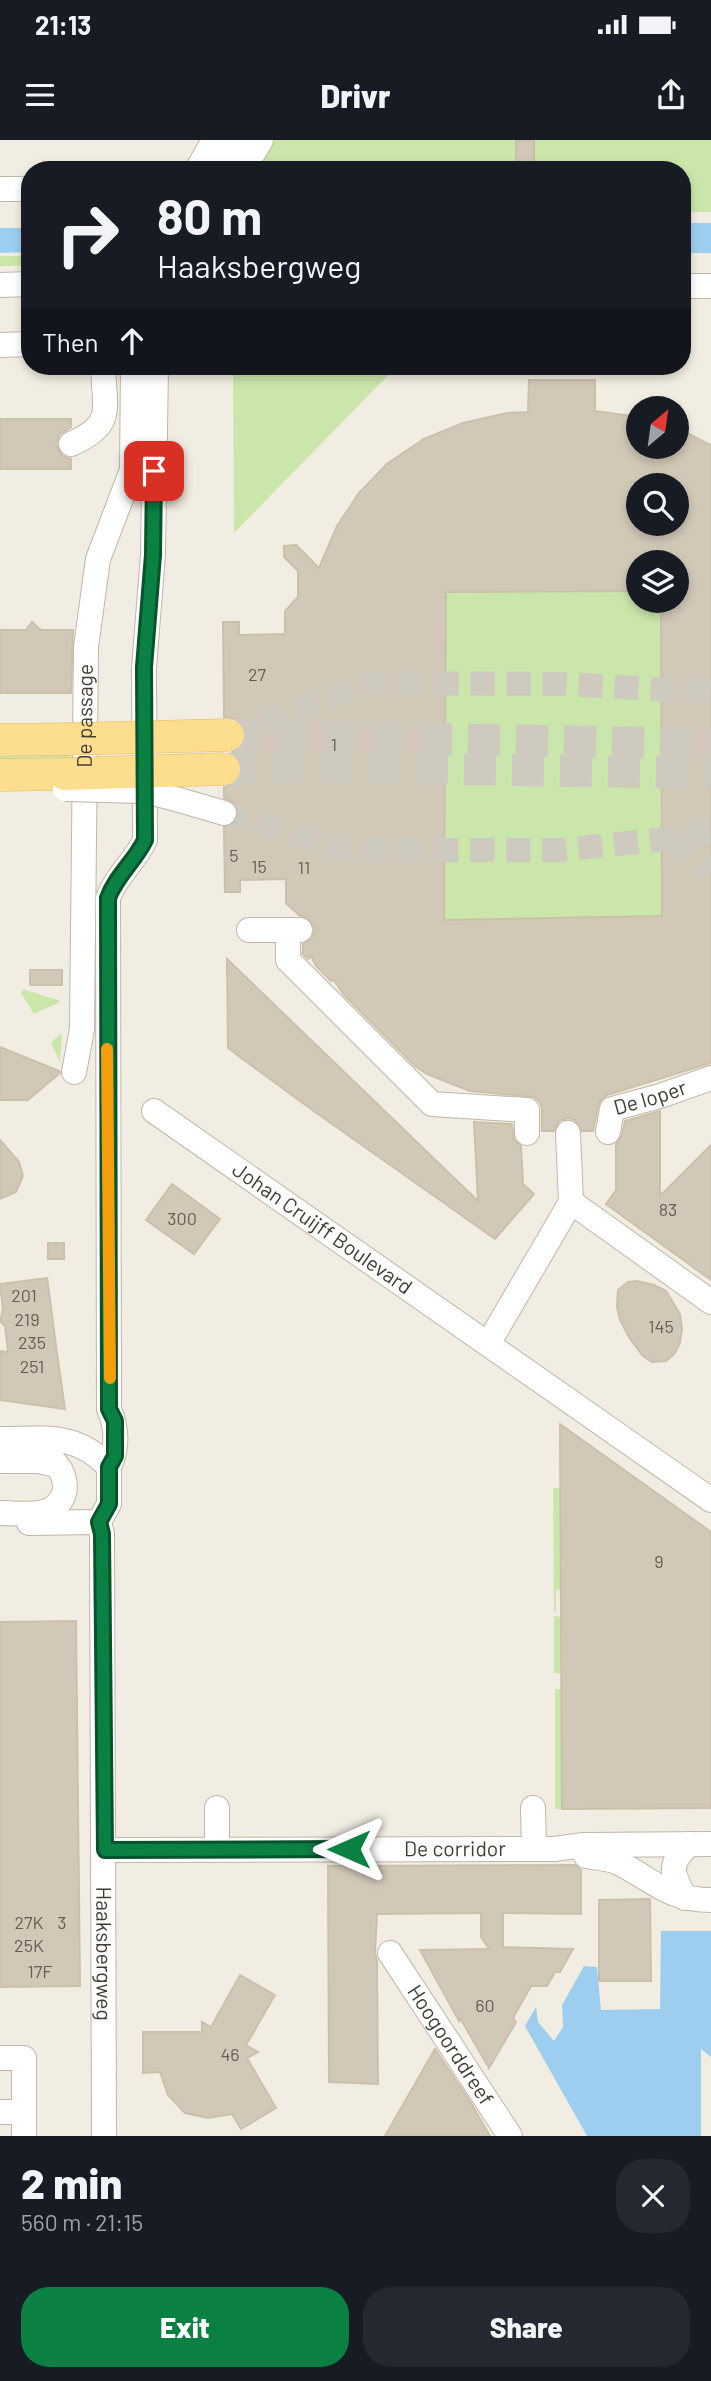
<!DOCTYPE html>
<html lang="en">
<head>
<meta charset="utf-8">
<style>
	:root { --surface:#171b24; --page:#242831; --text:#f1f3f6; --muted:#9ea1a6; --accent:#0b8043 }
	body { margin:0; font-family:Barlow,sans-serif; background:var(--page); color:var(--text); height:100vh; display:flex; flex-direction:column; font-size:26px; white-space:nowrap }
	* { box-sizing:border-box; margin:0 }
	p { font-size:23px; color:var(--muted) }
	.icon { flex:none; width:38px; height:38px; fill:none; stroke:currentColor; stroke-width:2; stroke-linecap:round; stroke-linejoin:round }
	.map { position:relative; height:1996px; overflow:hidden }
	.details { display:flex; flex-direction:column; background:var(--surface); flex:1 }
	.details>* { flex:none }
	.guide { position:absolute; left:21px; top:21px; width:670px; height:214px; border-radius:28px; box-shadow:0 4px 10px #0003; background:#171b24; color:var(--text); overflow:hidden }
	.needle { width:46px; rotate:29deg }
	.fabs { position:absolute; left:626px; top:256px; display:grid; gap:14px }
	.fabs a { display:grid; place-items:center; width:63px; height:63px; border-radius:50%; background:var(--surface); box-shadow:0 4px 10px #0003; font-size:35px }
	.pin { position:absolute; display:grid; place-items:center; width:60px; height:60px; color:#fff; margin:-30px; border-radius:14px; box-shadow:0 4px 10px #0006 }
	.me { position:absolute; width:77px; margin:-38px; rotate:270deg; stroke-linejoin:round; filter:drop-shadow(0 0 5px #0008) }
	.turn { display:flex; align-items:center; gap:24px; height:147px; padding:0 21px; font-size:32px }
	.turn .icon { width:91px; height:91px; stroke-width:2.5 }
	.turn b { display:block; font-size:49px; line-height:60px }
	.then { display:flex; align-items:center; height:66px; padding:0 21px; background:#0003; gap:14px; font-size:26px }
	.round { display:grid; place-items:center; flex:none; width:74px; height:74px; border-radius:28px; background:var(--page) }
	.headline { display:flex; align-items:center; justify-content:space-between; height:119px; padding:0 21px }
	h1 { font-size:42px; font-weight:800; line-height:52px }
	.action { display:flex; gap:14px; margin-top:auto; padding:14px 21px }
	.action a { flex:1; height:80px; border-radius:28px; background:var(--accent); color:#fff; font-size:28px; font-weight:800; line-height:80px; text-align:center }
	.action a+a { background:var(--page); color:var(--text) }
	.status { display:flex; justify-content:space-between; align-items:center; height:49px; padding:0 35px; background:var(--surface); direction:ltr }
	.status svg { height:19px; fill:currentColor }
	header { display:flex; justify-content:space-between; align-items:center; height:91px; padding:0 21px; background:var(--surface); font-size:32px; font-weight:800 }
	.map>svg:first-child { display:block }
	.green { fill:#cbe6ab }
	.water { fill:#9eceef }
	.building { fill:#d2c8b8; stroke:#cdc0ab; stroke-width:2; fill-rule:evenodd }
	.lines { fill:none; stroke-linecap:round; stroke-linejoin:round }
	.minor-tunnel { stroke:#cecabf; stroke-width:24; stroke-dasharray:24 12; stroke-linecap:butt }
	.major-tunnel { stroke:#cecabf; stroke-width:32; stroke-dasharray:32 16; stroke-linecap:butt }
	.minor-casing { stroke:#bfb7a8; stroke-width:26 }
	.major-casing { stroke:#e2bb60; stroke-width:33 }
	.minor { stroke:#fff; stroke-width:24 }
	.major { stroke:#fdde8f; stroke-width:32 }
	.minor-bridge-casing { stroke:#bfb7a8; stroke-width:26; stroke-linecap:butt }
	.major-bridge-casing { stroke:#e2bb60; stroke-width:33; stroke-linecap:butt }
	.minor-bridge { stroke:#fff; stroke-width:24 }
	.major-bridge { stroke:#fdde8f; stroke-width:32 }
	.route-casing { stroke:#07532c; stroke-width:18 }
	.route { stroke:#0b8043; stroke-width:12 }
	.slow { stroke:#f59e0b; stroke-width:12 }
	.labels { text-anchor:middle; stroke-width:5; stroke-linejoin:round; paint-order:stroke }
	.number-label { font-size:18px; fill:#665f54 }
	.street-label { font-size:21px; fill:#423c33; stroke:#fff }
</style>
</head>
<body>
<div class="status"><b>21:13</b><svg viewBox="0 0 49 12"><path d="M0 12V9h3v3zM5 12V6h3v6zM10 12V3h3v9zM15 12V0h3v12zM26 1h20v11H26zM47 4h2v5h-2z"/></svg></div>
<header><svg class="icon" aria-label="menu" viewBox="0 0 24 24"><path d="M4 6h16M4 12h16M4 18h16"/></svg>Drivr<svg class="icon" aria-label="share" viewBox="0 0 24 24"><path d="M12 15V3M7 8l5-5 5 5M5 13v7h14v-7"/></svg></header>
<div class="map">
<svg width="711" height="1996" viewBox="0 0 711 1996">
	<rect width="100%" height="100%" fill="#f1ede2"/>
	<path class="green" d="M270,0H711V72H683L682,30H252Z
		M0,116H30V126H0Z
		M233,226H397L234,393Z
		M639,451V460H661L662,776L444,780L446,452Z
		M0,612H69L70,625L0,626Z
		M23,849L58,860L60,862L34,874L21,853Z
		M60,894L62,895L60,922L51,903Z
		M553,1348H561V1450H556V1471H554Z
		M554,1476L561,1477V1534L554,1533Z
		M555,1549H561L562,1669H555Z"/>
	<path class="water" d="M683,83H711V113H683Z
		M0,88H30V112L0,113Z
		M661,1791H711V1917L701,1909V1996H587L525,1886L536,1867L538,1882L554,1901L563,1887L562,1865L584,1826L597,1827L601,1870L660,1869Z"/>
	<path class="building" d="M516,1H534V30H516Z
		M529,240H595V271L639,277V306H677V288L711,305V923L607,955L601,960L598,966L593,991H582L575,980L568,978L559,981L554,991H542V969L540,962L534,957L470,951L427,934L415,926L344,855L334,840L331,841L316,826L311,816L308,819L303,814V804L312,798L315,789L308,778L299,775L286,763V739L240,740V752H225L224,687L235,683L239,670L234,662L224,658V647L234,644L240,637L242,629L240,620L232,612L244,604L246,595L244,586L237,579L224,577L223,482H239V495L285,494V471L298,457V431L284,417V406L296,405L319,428L337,386L359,353L388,323L424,299L463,283L507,273L528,272ZM639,345H677V383H639ZM639,422H677V460H661L662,776L444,780L446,452L639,451Z
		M0,279H71V287L59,295L56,304L62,316L71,319V329H0Z
		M32,482L41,490H73L71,553H0V490H26Z
		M227,819L478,1061L474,982L512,984L514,1000L521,1006L523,1044L534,1054L495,1099L308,967L228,908Z
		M30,830H62V845H30Z
		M0,907L59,931L60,933L28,960H0Z
		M660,971V1056L711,1005V1140L606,1064L616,1050V1004L622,995L625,981Z
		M0,1000L19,1022L23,1036L16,1052L0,1059Z
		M172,1044L220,1079L194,1114L146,1080Z
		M48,1103H64V1119H48Z
		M47,1138L57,1213L65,1269L0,1260V1211L8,1212L5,1186L0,1181L3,1169L0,1144Z
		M637,1141L654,1145L666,1151L680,1174L682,1189L680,1203L674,1214L666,1221L652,1222L643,1216L630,1199L620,1180L617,1167L618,1150L628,1142Z
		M560,1284L711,1392V1668L562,1669Z
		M76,1481L80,1846L0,1847V1482Z
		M575,1725L581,1730V1774L503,1773V1807L573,1809L560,1832H555L547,1846H531L513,1878L516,1882L489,1928L460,1878L459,1881L420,1810L489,1809L481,1797V1773L377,1774L375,1813L377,1821L378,1944L329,1942L328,1726Z
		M650,1759L651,1841H599V1760Z
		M240,1835L275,1855L246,1905L258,1912L247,1918L276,1968L241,1989L232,1974L208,1978L185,1973L168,1955L160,1932L143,1933V1892H202V1882L211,1887Z
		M435,1909L471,1963L490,1996H385Z"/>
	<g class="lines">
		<path class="minor-tunnel" d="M228,595L369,543L563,544L711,552
			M224,673L345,710H561L674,698L711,691
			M674,698L711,733"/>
		<path class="major-tunnel" d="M228,595L711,604
			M224,629L298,627L711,633"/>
		<defs>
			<g id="minor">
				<path d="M197,30L214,0"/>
				<path d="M221,30L238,0"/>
				<path d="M243,30L261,0"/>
				<path d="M0,49H30"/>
				<path d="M0,145L30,144"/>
				<path d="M682,146H711"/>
				<path d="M0,205L30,204"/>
				<path d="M71,304C114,285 105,271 103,229L100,226"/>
				<path d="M169,657L224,673"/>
				<path d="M249,790H300"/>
				<path d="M288,790V820L432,964L527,970V993"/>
				<path id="s1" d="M74,932L82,889L86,507L98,419L132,330L133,226"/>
				<path id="s2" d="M154,971L711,1360"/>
				<path id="s3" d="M608,992L612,969L660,956L711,938"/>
				<path d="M568,993L571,1062L711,1162"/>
				<path d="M488,1204L571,1062"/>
				<path d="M0,1299C45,1299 76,1292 109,1327V1364L99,1382"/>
				<path d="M3,1321H39L56,1325"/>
				<path d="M109,1327C118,1309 117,1287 109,1269L108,758C116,736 135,721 145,700L144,527L153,415L156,226"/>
				<path d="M0,1373C22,1373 56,1380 64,1353C66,1346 64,1337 61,1331C54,1320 45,1310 38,1299"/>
				<path id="s4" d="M99,1382L102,1394L104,1996"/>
				<path d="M29,1383L99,1382"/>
				<path d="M217,1668V1710"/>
				<path d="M533,1668L534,1708"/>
				<path id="s5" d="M105,1710L554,1709L584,1705L711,1704"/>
				<path d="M586,1716C596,1718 609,1718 619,1723C653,1740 668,1760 711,1760"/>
				<path d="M685,1758C672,1732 667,1726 689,1704"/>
				<path id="s6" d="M390,1813L510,1996"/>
				<path d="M0,1918H24V1996"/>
				<path d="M0,1972H24"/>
			</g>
			<path id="major" d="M0,600L69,599
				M0,635L65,634"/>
		</defs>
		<use href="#minor" class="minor-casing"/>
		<use href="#major" class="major-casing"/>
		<use href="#minor" class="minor"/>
		<use href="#major" class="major"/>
		<defs>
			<path id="minor-bridge" d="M65,649L144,651L169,657"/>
			<path id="major-bridge" d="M69,599L228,595
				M65,634L224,629"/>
		</defs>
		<use href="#minor-bridge" class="minor-bridge-casing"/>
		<use href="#major-bridge" class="major-bridge-casing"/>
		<use href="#minor-bridge" class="minor-bridge"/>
		<use href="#major-bridge" class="major-bridge"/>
	</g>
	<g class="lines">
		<defs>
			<path id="route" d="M154,331L153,415L144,527L145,700C135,721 116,736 108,758L109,1269L115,1281V1316L109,1327V1364L99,1382L102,1394L105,1710L349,1709"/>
		</defs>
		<use href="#route" class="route-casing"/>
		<use href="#route" class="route"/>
		<path class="slow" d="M107,909L110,1238"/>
	</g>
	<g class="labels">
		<g class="number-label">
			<text x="257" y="541">27</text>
			<text x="334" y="611">1</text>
			<text x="234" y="722">5</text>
			<text x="259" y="733">15</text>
			<text x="304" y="734">11</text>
			<text x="668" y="1076">83</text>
			<text x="182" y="1085">300</text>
			<text x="24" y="1162">201</text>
			<text x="27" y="1186">219</text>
			<text x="661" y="1193">145</text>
			<text x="32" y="1209">235</text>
			<text x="32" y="1233">251</text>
			<text x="659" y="1428">9</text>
			<text x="29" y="1789">27K</text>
			<text x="62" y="1789">3</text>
			<text x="29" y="1812">25K</text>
			<text x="40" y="1838">17F</text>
			<text x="485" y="1872">60</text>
			<text x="230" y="1921">46</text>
		</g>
		<g class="street-label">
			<text dy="7" stroke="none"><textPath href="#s1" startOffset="357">De passage</textPath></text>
			<text dy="7" stroke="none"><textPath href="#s3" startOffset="63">De loper</textPath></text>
			<text dy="7" stroke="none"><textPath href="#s2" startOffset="205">Johan Cruijff Boulevard</textPath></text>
			<text dy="7" stroke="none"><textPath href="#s5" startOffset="350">De corridor</textPath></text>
			<text dy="7" stroke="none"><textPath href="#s4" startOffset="432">Haaksbergweg</textPath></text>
			<text dy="7" stroke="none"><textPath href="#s6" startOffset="110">Hoogoorddreef</textPath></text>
		</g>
	</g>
</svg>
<div class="fabs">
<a><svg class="needle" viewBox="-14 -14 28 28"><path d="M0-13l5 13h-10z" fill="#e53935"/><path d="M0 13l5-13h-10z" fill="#9ea1a6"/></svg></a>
<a><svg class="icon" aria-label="search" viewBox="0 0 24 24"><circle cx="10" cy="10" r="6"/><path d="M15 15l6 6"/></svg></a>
<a><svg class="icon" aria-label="layers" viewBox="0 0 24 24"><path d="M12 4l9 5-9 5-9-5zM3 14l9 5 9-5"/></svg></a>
</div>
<div class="pin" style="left:154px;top:331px;background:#d93025"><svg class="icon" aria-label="arrive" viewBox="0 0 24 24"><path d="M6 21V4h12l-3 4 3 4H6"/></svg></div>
<svg class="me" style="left:349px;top:1709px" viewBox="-20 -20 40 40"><path d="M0-17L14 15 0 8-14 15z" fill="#0b8043" stroke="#fff" stroke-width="4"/></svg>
<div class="guide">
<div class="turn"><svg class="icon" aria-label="right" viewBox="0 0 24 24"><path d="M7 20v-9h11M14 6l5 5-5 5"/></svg><div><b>80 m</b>Haaksbergweg</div></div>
<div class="then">Then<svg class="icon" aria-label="ahead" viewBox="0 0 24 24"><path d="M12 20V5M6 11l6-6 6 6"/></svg></div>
</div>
</div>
<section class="details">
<div class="headline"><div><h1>2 min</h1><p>560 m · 21:15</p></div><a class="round"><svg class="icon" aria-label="close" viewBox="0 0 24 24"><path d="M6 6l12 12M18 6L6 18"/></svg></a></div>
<div class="action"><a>Exit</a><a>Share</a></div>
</section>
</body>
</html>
